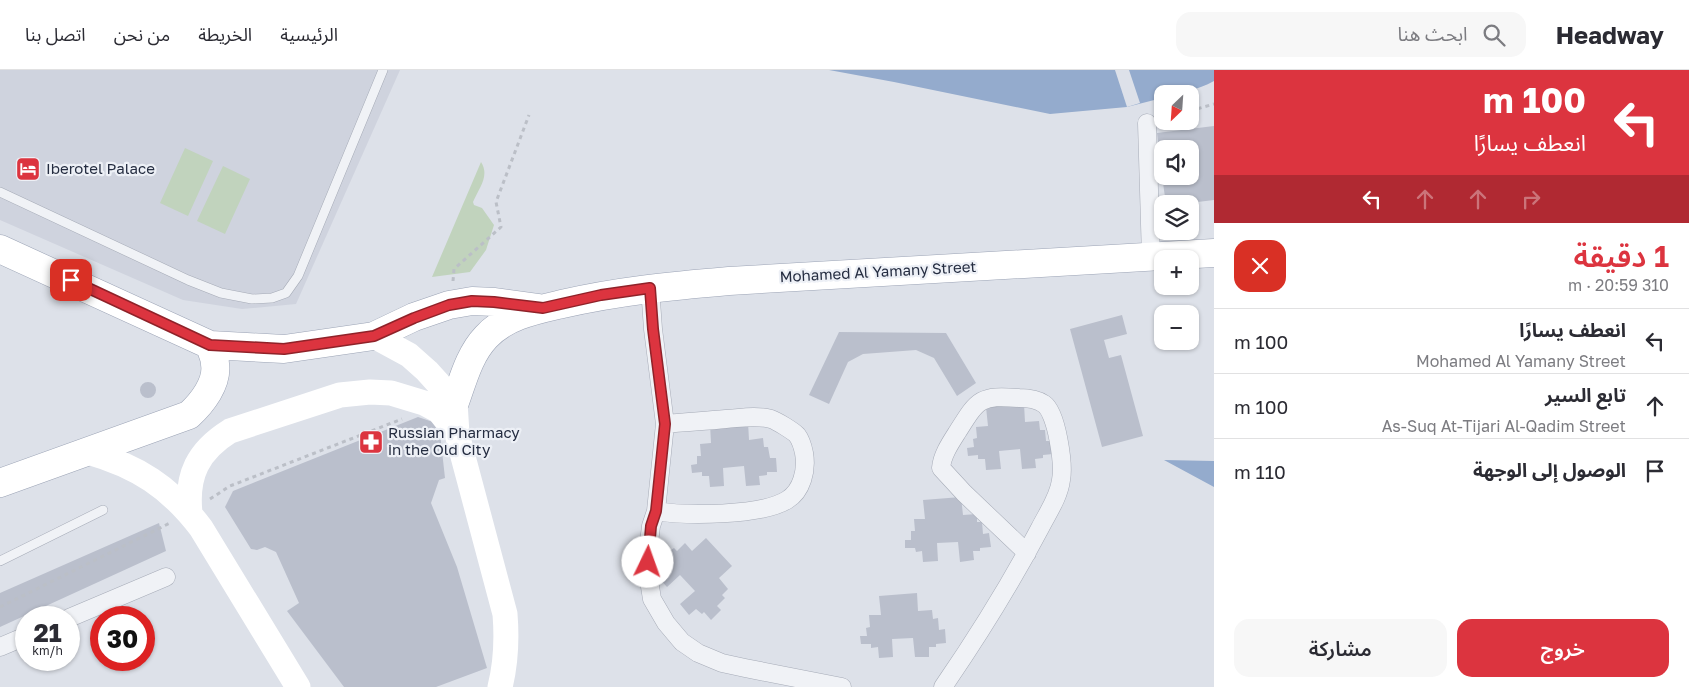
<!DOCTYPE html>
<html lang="ar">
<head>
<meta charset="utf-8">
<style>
	:root { --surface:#fff; --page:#f7f7f7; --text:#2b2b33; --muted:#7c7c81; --line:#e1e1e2; --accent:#dc343f }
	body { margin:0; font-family:"Golos Text","Noto Sans Arabic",sans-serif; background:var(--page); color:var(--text); direction:rtl; height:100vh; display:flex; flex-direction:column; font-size:19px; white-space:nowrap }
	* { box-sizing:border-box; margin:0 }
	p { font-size:16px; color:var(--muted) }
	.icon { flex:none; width:28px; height:28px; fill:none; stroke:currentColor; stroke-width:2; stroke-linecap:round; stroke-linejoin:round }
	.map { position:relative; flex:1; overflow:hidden; direction:ltr }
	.drawer { display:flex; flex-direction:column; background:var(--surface); width:475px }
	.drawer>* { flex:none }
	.top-card { background:#dc343f; color:#fff; overflow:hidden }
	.needle { width:32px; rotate:205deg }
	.tools { position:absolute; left:1154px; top:15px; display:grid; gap:10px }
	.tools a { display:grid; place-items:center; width:45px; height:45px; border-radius:10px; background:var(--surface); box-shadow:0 1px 4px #0004; font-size:25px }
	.speed { position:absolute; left:15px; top:536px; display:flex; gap:10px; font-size:25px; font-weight:700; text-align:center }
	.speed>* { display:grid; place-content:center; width:65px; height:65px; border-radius:50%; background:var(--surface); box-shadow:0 1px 4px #0004; line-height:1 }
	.speed small { font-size:12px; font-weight:400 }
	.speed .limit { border:8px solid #d22; background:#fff; color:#111 }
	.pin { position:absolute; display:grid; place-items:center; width:42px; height:42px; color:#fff; margin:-21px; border-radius:10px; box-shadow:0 2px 8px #0006 }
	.me { position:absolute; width:55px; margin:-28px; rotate:3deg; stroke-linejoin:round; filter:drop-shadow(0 0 4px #0008) }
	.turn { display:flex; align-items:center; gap:18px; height:105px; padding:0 20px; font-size:22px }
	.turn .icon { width:65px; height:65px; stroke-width:2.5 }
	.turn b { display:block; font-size:35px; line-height:42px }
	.lanes { display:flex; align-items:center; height:48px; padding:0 20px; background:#0003; justify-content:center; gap:25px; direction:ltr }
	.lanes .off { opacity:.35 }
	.round { display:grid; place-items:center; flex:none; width:52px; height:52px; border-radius:15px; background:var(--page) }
	.head { display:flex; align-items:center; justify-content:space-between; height:85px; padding:0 20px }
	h1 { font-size:30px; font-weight:600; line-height:38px; color:var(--accent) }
	.button { display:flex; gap:10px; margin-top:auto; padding:10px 20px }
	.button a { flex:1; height:58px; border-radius:15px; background:var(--accent); color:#fff; font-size:20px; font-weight:600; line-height:58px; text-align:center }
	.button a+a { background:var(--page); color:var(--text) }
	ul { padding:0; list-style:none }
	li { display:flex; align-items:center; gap:15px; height:65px; padding:0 20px; border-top:1px solid var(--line) }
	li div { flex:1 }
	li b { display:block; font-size:19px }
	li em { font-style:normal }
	header { display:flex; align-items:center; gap:30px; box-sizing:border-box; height:70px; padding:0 25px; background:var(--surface); border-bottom:1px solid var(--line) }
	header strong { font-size:24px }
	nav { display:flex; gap:28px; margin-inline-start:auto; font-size:18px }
	.search { width:350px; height:45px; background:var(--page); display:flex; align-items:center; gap:12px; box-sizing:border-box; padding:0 18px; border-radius:15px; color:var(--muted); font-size:19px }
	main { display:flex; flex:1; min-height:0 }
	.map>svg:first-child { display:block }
	.built { fill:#cfd3de }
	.green { fill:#c1d3bd }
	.water { fill:#94abcd }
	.pier { fill:#dde1e9 }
	.building { fill:#babfcc }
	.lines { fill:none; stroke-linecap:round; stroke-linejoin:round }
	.lane-casing { stroke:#a6abb7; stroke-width:10 }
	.street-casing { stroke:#a6abb7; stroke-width:19 }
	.primary-casing { stroke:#9ba3b5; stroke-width:29 }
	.path { stroke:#bbbfc7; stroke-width:3; stroke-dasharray:4 4; stroke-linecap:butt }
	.lane { stroke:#f0f2f6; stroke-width:9 }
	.street { stroke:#f0f2f6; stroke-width:18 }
	.secondary { stroke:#fff; stroke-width:25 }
	.primary { stroke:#fff; stroke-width:28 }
	.route-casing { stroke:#8f2229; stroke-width:12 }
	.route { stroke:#dc343f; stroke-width:9 }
	.labels { text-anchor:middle; stroke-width:4.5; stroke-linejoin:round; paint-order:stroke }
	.poi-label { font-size:15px; fill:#252d41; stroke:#edf0f6; text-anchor:start }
	.street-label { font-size:15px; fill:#252d41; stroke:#edf0f6 }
</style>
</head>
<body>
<header>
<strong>Headway</strong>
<div class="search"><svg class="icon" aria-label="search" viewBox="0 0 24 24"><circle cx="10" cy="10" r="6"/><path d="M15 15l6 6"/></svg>ابحث هنا</div>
<nav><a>الرئيسية</a><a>الخريطة</a><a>من نحن</a><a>اتصل بنا</a></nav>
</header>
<main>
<section class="drawer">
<div class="top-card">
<div class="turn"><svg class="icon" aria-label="left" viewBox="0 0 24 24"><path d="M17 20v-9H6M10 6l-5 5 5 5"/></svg><div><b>100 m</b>انعطف يسارًا</div></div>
<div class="lanes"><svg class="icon" aria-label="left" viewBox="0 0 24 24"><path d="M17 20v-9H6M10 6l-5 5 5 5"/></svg><svg class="icon off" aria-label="ahead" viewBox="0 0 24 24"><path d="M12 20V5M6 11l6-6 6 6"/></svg><svg class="icon off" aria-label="ahead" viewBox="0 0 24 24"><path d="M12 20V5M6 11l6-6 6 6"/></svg><svg class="icon off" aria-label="right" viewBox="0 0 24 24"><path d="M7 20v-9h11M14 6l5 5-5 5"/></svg></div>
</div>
<div class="head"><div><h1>1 دقيقة</h1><p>310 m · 20:59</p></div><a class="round" style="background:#d93025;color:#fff"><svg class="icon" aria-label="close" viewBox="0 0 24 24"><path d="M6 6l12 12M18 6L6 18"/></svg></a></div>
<ul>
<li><svg class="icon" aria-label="left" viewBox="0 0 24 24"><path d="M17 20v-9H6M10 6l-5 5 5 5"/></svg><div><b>انعطف يسارًا</b><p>Mohamed Al Yamany Street</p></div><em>100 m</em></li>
<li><svg class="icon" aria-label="ahead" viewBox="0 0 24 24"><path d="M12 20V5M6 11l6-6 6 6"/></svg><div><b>تابع السير</b><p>As-Suq At-Tijari Al-Qadim Street</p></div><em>100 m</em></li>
<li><svg class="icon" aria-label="arrive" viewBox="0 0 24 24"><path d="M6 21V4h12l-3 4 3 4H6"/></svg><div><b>الوصول إلى الوجهة</b></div><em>110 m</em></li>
</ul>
<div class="button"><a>خروج</a><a>مشاركة</a></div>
</section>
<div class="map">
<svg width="1214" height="617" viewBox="0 0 1214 617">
	<rect width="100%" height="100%" fill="#dde1e9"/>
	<path class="built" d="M0,0H400L296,234L242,239L183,230L0,150Z"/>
	<path class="green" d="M185,78L213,91L188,146L160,133Z
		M481,92C490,106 479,118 473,132L474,135L482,138L494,155L486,180L470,202L432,207Z
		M223,96L250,109L225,164L197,151Z"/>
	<path class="water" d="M829,0H1214V11C1197,20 1182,24 1162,24V28L1127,37L1050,44L894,12Z
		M1164,390L1214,391V417Z"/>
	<path class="pier" d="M1115,0H1129L1140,33L1127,37Z"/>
	<path class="building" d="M1214,56V130L1181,134H1166L1162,106H1190V79H1162V99H1161L1157,63Z
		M1122,245L1127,264L1104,270L1109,288L1121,285L1143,366L1102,377L1070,259Z
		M839,262L946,263L976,313L957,326L934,288L916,280L863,284L848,292L829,334L809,325Z
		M140 320a8 8 0 1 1 16 0a8 8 0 1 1-16 0Z
		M1024,334L1025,352L1039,351L1040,360H1045L1046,371H1052L1053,384L1043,385V388L1035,389L1036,398L1022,399L1020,379L999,381L1001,399L986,400L985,389H978V385L968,386L967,378L974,377L973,369L977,368L976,357L988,356L986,337Z
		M418,347L439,354L445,408L439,410L431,433L457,497L487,598L436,617H344L287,541L299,533L276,482L265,477L257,480L251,479L225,437L233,421Z
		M748,352L749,370L763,368L764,377H768L770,388H776L777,402H767V405L759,406L760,415L746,416L744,396L723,398L724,416L710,417L709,406H702V402L692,403L691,395L697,394V386H701L700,374L711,373L710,354Z
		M961,427L963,445L977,444V452H982L983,464L989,463L991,477L980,478V481H973L974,490L960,492L958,472L937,473L938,491L923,492L922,481L916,482L915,478H905V470H911V461H915L914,449H925L923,430Z
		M159,453L166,481L0,557V523Z
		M706,468L732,496L719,508L728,519L722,525L725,528L717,536L721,540L711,550L704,542L702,544L696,539L689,545L680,534L695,521L680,505L667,517L657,506L665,499L661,494L663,491L657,484L663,478L667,483L674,478L677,481L685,473L692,481Z
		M917,523L918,541L932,540L933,549L938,548L939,560L945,559L946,573L936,574V577H929V587H915L913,568L892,569L893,587L879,588L878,577L871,578V574H861L860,566H867L866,558L870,557L869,545H881L879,526Z"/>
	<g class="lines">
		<defs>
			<path id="lane" d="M0,122L188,210L221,223L252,229L272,228L286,223L298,206L383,0
				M0,491L103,440"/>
			<path id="street" d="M1147,53L1151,187
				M650,217L653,259L665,354L656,441L651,456L648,481V504L652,529L666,553L682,572L698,583L722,593L745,598L842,617
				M656,441C686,446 761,446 787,430C802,421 807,400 804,383C803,378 800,369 797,365C793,361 777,351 771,349C756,345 741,348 726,349C706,351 685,352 665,354
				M69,548L166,507
				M0,577L26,566
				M943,617C978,566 1011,513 1040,458C1047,444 1059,427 1061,410C1064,395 1057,343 1044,334C1037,329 1027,328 1019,328C980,325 978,329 958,361C951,372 942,385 941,398L964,423L1027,483"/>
			<path id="primary" d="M0,179L210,275L284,279L374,266L414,247L449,235L472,231L495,232L539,238
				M455,332C463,310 469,285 486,267C505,246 536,240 562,234C619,221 671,216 729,211L1214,183
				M0,413L189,345C202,333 218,313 215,294C215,287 211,281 210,275"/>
		</defs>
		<use href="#lane" class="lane-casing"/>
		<use href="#street" class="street-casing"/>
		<use href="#primary" class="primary-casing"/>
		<path class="path" d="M1190,41L1214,34
			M453,211L454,199L501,157L496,132L529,45
			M210,429L230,416L402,349
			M0,537L170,453"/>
		<use href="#lane" class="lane"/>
		<use href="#street" class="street"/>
		<path class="secondary" d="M374,266L409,285L427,301L455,332L457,364L505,544C507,569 506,593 500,617
			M88,382C137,396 170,417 201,458L298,617
			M190,443C186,405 198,381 230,361L340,325L370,322L391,323L424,333L439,341L457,364"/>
		<use href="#primary" class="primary"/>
	</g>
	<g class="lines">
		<defs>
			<path id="route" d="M71,210L210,275L284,279L374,266L414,248L449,235L472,231L494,232L543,238L601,225L650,218L653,259L665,354L656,441L651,456L648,492"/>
		</defs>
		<use href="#route" class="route-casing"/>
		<use href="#route" class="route"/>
	</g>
	<defs>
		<symbol id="hotel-square" viewBox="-11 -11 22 22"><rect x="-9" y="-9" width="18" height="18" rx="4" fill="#dc343f" stroke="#edf0f6"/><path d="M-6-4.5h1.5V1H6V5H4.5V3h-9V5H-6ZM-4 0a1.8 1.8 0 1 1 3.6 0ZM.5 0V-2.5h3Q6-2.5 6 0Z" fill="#fff"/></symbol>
		<symbol id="pharmacy-square" viewBox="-11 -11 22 22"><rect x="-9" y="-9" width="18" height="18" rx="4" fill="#dc343f" stroke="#edf0f6"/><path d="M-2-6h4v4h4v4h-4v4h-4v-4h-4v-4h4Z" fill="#fff"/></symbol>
	</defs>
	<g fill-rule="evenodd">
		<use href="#hotel-square" x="14" y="85" width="28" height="28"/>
		<use href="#pharmacy-square" x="357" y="358" width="28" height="28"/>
	</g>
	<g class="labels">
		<g class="poi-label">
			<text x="46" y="104">Iberotel Palace</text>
			<text x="388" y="368">Russian Pharmacy<tspan x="388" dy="17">in the Old City</tspan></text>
		</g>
		<g class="street-label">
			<text transform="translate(878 202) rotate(-3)" y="5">Mohamed Al Yamany Street</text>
		</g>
	</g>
</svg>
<div class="tools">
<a><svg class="needle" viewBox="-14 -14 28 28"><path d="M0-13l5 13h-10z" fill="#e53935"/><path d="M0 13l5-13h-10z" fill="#7c7c81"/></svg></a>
<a><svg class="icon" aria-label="sound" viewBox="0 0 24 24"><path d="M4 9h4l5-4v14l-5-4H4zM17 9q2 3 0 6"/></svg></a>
<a><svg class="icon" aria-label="layers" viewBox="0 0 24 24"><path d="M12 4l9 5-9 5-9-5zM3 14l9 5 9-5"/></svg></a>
<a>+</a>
<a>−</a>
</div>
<div class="speed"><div>21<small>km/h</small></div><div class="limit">30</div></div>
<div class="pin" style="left:71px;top:210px;background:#d93025"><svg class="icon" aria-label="arrive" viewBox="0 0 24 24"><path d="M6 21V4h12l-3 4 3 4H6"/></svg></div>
<svg class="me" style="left:648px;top:492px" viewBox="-20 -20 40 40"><circle r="19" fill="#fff"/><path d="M0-13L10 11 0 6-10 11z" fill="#dc343f"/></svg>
</div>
</main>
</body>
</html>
